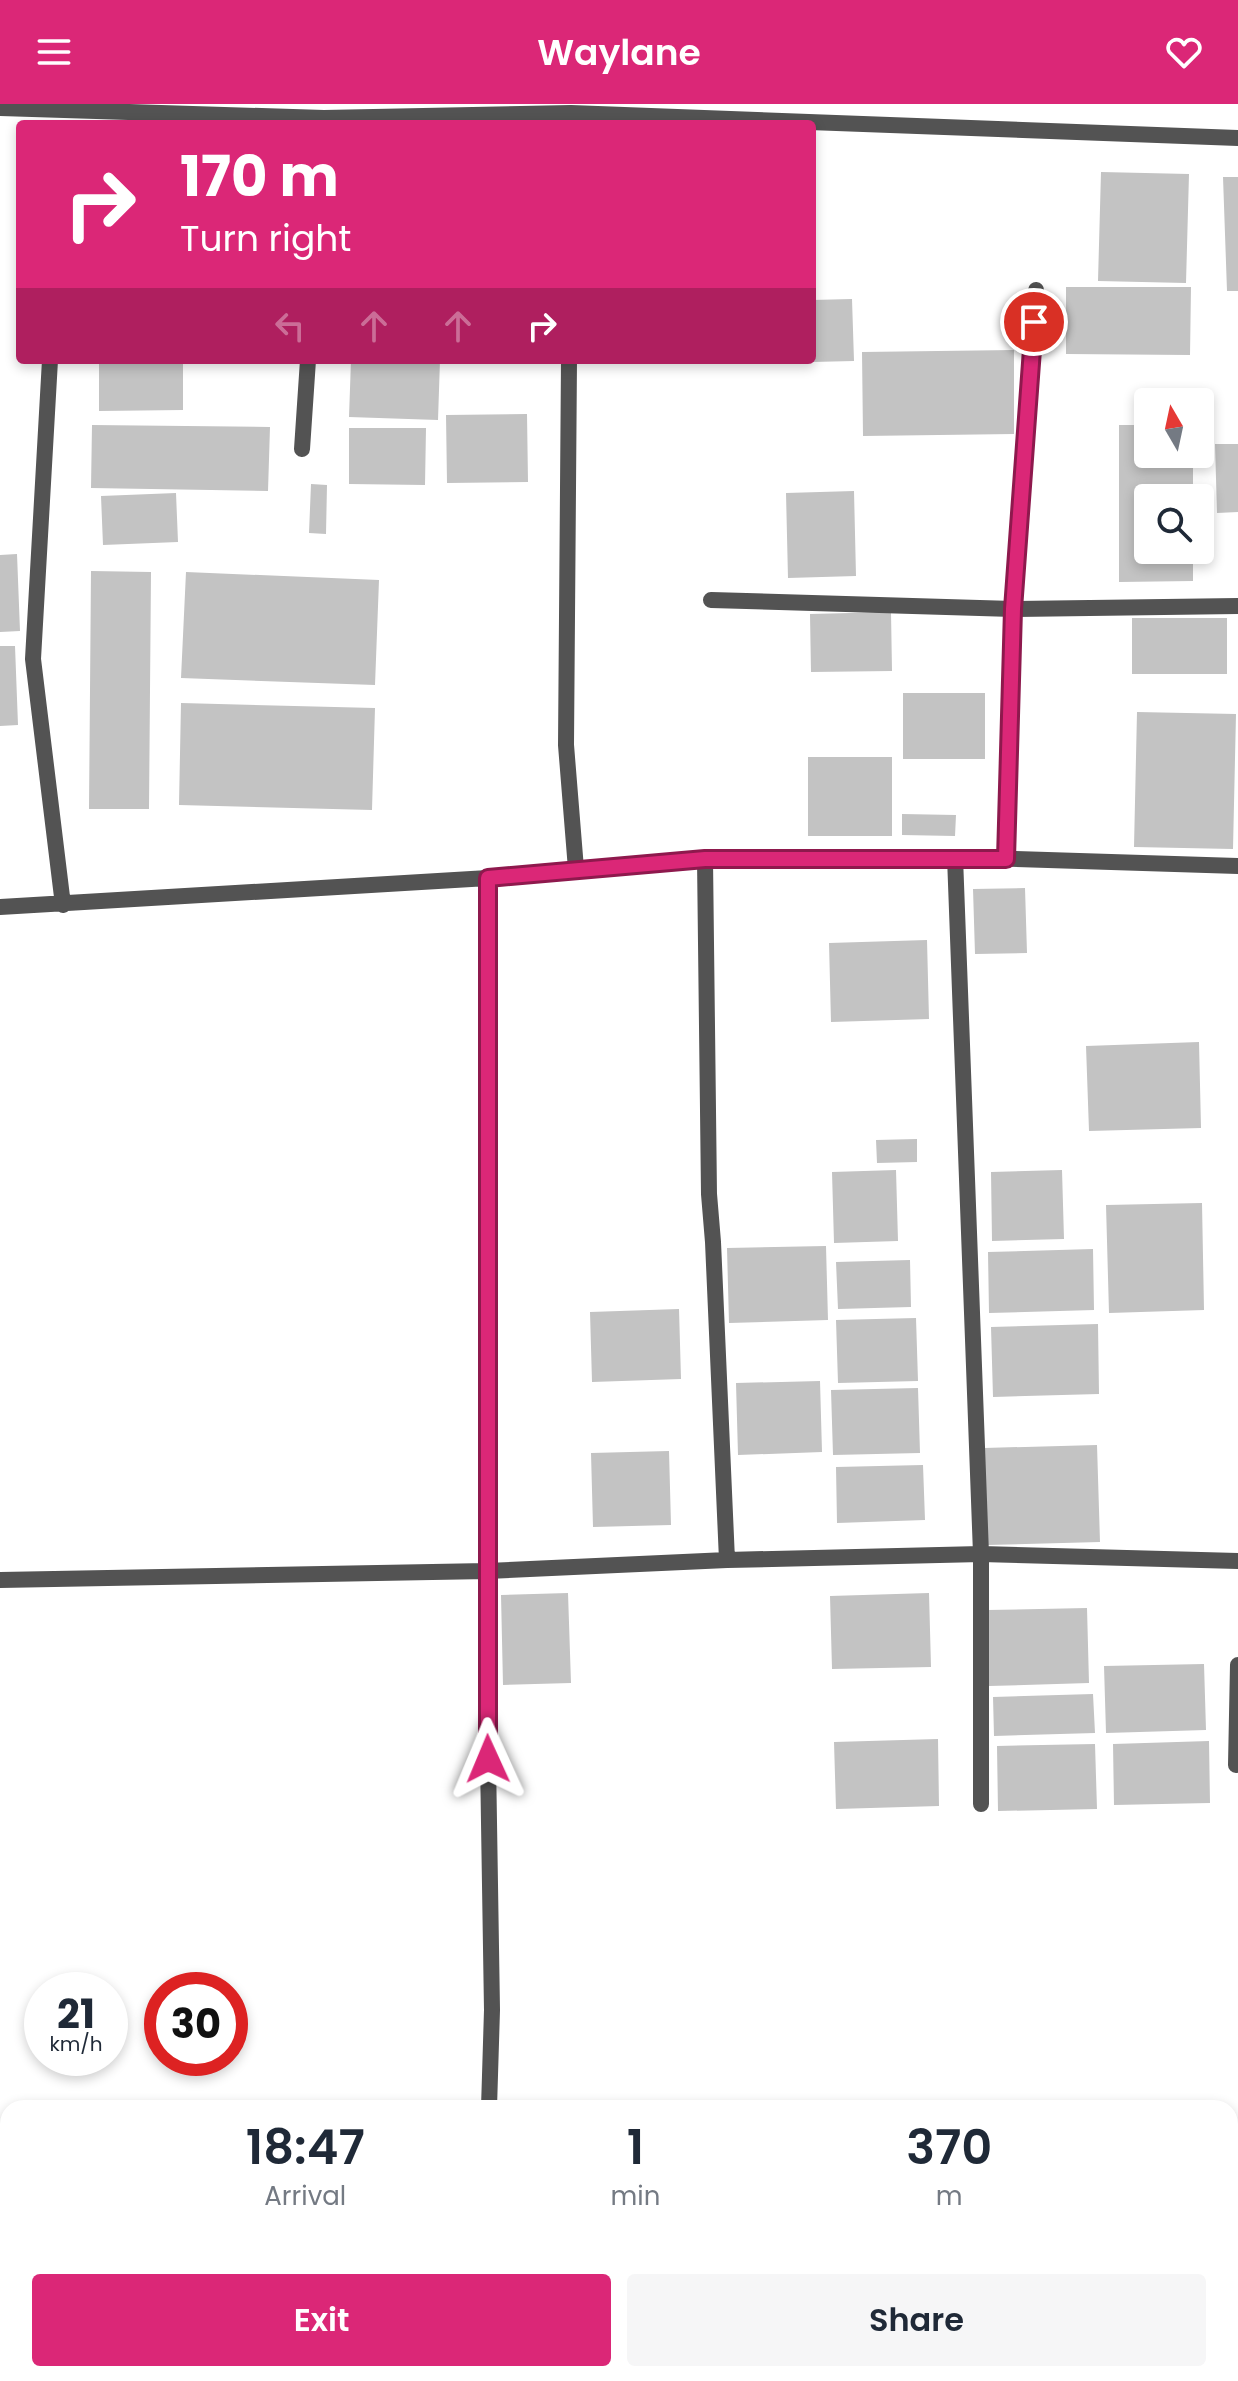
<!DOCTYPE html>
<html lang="en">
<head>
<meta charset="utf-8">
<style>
	:root { --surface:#fff; --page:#f6f6f7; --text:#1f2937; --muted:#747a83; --accent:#db2777 }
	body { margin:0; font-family:Poppins,sans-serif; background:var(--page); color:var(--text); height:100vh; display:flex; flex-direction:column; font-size:30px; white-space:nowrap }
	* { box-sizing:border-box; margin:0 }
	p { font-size:26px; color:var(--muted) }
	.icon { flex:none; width:44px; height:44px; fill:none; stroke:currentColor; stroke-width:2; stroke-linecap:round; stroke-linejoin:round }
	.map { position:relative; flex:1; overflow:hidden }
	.drawer { position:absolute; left:0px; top:1996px; width:1238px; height:282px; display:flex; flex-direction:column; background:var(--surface); border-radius:24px 24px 0 0; box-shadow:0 4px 12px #0003 }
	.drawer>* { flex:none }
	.guide { position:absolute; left:16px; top:16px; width:800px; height:244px; border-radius:8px; box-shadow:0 4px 12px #0003; background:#db2777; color:#fff; overflow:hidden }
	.needle { width:52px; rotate:351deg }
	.buttons { position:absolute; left:1134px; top:284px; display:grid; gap:16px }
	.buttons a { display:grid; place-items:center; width:80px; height:80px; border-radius:8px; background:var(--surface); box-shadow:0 4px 12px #0003; font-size:40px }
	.speed { position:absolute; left:24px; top:1868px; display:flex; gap:16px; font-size:40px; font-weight:700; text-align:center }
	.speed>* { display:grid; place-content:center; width:104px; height:104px; border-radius:50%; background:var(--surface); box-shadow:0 4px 12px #0003; line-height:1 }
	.speed small { font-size:20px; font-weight:400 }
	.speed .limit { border:12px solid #d22; background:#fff; color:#111 }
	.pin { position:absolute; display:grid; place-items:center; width:68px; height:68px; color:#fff; margin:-34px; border:4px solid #fff; border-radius:50%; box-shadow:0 2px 8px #0007 }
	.me { position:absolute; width:88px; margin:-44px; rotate:359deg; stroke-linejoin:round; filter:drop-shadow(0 0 6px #0008) }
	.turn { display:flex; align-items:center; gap:28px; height:168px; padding:0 32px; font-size:36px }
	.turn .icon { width:104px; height:104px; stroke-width:2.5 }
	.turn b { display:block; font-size:56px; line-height:68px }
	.lanes { display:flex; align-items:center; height:76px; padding:0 32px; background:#0003; justify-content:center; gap:40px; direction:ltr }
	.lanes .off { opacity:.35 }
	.eta { display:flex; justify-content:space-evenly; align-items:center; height:136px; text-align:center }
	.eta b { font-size:48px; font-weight:600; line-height:56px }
	.button { display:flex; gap:16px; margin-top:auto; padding:16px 32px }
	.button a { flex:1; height:92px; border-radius:8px; background:var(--accent); color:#fff; font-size:32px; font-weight:600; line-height:92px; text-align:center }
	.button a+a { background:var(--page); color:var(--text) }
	header { display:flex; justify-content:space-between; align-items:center; height:104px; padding:0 32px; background:var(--accent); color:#fff; font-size:36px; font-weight:600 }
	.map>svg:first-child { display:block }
	.building { fill:#c3c3c3 }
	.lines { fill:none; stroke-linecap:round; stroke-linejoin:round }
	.street { stroke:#535353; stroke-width:16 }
	.route-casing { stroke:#8e194d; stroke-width:20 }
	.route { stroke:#db2777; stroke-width:14 }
</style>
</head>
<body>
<header><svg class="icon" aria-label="menu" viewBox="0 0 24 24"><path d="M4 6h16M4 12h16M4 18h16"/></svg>Waylane<svg class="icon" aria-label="heart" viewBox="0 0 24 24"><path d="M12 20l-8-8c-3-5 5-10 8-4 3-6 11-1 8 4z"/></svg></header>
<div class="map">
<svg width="1238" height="2277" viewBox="0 0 1238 2277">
	<rect width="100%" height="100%" fill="#fff"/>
	<path class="building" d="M1101,68L1189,70L1186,179L1098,177Z
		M1223,73H1238V187H1227Z
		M1066,183H1191L1190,251L1066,250Z
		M852,195L854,257L812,258V196Z
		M1014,246V330L863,332L862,248Z
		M183,256V306L99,307V257Z
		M351,256H440L438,316L349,313Z
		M527,310L528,378L447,379L446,311Z
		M92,321L270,323L268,387L91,384Z
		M1119,321H1148V350H1193V394H1148V446H1193V477L1119,478Z
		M349,324H426L425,381L349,380Z
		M1215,340H1238V408L1217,409Z
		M311,380L327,381L326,430L309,429Z
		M854,387L856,472L788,474L786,389Z
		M176,389L178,438L103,441L101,392Z
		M17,450L20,527L0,528V451Z
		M91,467L151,468L149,705H89Z
		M186,468L379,476L375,581L181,574Z
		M891,508L892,567L811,568L810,510Z
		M1132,514H1227V570H1132Z
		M0,542H15L18,621L0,622Z
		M903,589H985V655H903Z
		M181,599L375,604L372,706L179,701Z
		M1137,608L1236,610L1233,745L1134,743Z
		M808,653H892V732H808Z
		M902,710L956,711L955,732L902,731Z
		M1025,784L1027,849L975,850L973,785Z
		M927,836L929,915L831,918L829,839Z
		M1199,938L1201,1024L1089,1027L1086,942Z
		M917,1035V1058L877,1059L876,1036Z
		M896,1066L898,1137L834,1139L832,1068Z
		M1062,1066L1064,1135L992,1137L991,1068Z
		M1202,1099L1204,1206L1109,1209L1106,1101Z
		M826,1142L828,1216L729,1219L727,1144Z
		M1093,1145L1094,1206L989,1209L988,1148Z
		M910,1156L911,1203L838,1205L836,1158Z
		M679,1205L681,1275L592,1278L590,1208Z
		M916,1214L918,1277L838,1279L836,1216Z
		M1098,1220L1099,1290L993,1293L991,1223Z
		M820,1277L822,1348L738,1351L736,1279Z
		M918,1284L920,1349L833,1351L831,1286Z
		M1097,1341L1100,1438L987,1441L984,1344Z
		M669,1347L671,1421L593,1423L591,1349Z
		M923,1361L925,1416L837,1419L836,1363Z
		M568,1489L571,1579L503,1581L501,1491Z
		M929,1489L931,1563L832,1565L830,1492Z
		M1087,1504L1089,1579L989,1582L987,1506Z
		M1204,1560L1206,1626L1106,1629L1104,1562Z
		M1093,1590L1095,1629L994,1632L993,1593Z
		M938,1635L939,1702L836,1705L834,1638Z
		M1209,1637L1210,1699L1114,1701L1113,1640Z
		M1095,1640L1097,1705L998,1707L997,1642Z
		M56,2270H92L91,2277H55Z
		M148,2270H217V2277H148Z
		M955,2270H1028L1027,2277H955Z
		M1086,2270H1154L1153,2277L1086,2276Z
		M1158,2270H1210L1209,2277H1157Z"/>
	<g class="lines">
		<path class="street" d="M0,4L324,14L571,9L1238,34
			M50,256L33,555L63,801
			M569,256L566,641L576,765
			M302,345L308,256
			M711,496L1013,505L1238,502
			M955,753L981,1450V1700
			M705,755L709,1090L713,1138L727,1456
			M1006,755L1013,505L1036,186
			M0,803L488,774
			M0,1476L487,1467L727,1456L981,1450L1238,1457
			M1236,1661L1238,1561
			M489,2004L492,1906L487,1593L488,774L705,755L955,753L1238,762
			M1230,2178H1238
			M492,2277V2270
			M1053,2277V2270"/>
	</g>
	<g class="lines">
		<defs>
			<path id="route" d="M488,1655V774L705,755H1006L1013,505L1034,218"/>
		</defs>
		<use href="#route" class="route-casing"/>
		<use href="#route" class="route"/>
	</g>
</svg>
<div class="buttons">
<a><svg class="needle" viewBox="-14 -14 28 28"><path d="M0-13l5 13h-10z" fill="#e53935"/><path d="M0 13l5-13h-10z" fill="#747a83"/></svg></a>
<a><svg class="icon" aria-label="search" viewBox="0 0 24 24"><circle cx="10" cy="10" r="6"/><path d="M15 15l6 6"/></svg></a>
</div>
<div class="speed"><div>21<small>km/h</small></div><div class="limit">30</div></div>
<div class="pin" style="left:1034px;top:218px;background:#d93025"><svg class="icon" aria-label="arrive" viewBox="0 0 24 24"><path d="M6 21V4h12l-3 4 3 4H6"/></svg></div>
<svg class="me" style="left:488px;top:1655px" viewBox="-20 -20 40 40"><path d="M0-17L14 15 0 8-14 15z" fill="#db2777" stroke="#fff" stroke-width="4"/></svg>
<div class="guide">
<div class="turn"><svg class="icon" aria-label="right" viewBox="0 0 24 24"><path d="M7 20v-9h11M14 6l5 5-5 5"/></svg><div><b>170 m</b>Turn right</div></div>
<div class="lanes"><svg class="icon off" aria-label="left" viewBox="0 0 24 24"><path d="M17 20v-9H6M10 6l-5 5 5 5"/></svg><svg class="icon off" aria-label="ahead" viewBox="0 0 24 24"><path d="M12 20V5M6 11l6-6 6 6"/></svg><svg class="icon off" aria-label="ahead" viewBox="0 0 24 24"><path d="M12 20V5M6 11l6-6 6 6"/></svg><svg class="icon" aria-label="right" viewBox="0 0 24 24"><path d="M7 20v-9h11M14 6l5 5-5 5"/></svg></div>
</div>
<section class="drawer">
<div class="eta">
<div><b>18:47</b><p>Arrival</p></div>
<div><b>1</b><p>min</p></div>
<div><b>370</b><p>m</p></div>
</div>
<div class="button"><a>Exit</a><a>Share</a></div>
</section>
</div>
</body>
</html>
